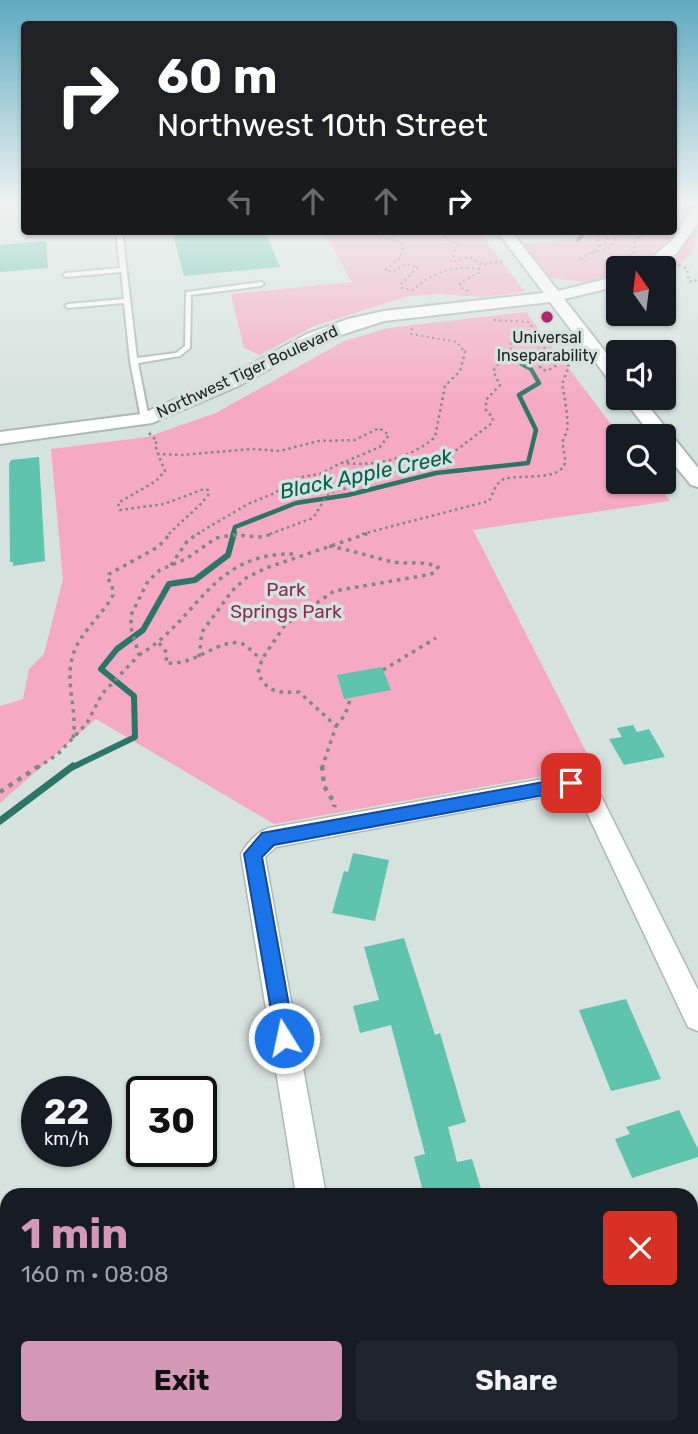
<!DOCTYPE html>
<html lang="en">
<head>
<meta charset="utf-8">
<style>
	:root { --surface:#171b24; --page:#20242c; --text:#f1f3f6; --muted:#9ea1a6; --accent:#d498b7 }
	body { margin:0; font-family:Rubik,sans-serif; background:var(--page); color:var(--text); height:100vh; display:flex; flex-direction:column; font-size:26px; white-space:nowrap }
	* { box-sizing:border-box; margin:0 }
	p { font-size:23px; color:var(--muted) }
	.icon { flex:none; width:38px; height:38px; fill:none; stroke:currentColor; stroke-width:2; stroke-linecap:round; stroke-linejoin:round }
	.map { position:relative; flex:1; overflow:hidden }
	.sheet { position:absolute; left:0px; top:1188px; width:698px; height:247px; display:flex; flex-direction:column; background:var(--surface); border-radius:21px 21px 0 0; box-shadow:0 2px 5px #0004 }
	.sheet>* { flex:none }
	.top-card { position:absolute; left:21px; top:21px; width:656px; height:214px; border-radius:7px; box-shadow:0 2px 5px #0004; background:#202124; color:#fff; overflow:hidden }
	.needle { width:46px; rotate:346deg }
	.tools { position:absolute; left:606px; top:256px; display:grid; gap:14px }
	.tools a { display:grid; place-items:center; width:70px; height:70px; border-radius:7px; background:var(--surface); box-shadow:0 2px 5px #0004; font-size:35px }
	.speed { position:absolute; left:21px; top:1076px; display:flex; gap:14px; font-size:35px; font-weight:700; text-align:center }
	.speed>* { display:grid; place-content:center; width:91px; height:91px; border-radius:50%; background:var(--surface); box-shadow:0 2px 5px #0004; line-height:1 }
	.speed small { font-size:18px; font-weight:400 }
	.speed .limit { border:4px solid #111; border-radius:10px; background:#fff; color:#111 }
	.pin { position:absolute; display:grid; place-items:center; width:60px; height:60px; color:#fff; margin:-30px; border-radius:14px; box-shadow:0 4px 10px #0006 }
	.me { position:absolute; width:77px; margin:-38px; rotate:350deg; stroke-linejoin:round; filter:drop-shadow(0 0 5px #0008) }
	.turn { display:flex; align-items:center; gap:24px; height:147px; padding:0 21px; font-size:32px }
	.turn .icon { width:91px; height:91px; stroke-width:2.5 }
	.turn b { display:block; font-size:49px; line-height:60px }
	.lanes { display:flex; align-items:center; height:66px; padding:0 21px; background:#0003; justify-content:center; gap:35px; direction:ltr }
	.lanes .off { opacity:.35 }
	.round { display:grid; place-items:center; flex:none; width:74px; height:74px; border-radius:7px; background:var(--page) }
	.summary { display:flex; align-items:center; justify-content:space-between; height:119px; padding:0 21px }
	h1 { font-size:42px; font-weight:700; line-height:52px; color:var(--accent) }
	.cta { display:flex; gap:14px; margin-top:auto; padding:14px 21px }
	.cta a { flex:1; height:80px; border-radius:7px; background:var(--accent); color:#111; font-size:28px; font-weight:700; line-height:80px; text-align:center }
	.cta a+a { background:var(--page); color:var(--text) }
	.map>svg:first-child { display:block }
	.green { fill:#f6a9c3 }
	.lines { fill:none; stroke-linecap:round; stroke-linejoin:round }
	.stream-far3 { stroke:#2b7667; stroke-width:3.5 }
	.stream-far2 { stroke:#2b7667; stroke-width:4.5 }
	.stream-far1 { stroke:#2b7667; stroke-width:6 }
	.stream { stroke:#2b7667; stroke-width:7 }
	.building { fill:#5fc4ad }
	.service-casing { stroke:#adb9b5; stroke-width:4 }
	.minor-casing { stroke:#adb9b5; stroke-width:3 }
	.tertiary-casing { stroke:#adb9b5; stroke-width:4 }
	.path-far3 { stroke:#808886; stroke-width:2; stroke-dasharray:2 3.5; stroke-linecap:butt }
	.path-far2 { stroke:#808886; stroke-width:2.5; stroke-dasharray:2.5 3.5; stroke-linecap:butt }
	.path-far1 { stroke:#808886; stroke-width:3.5; stroke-dasharray:3.5 5; stroke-linecap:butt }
	.path { stroke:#808886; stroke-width:4.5; stroke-dasharray:4.5 6; stroke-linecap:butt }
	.service { fill:#fff; fill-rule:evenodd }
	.minor { fill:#fff; fill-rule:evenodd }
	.tertiary { fill:#fff; fill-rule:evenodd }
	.route { fill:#1a73e8; stroke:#114b97; stroke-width:2 }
	.poi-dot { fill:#b12869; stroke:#d6e2de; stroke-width:2.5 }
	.labels { text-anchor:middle; stroke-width:7; stroke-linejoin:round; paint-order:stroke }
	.far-poi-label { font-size:16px; fill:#1d2120; stroke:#d6e2de }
	.far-street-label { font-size:16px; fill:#1d2120; stroke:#d6e2de }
	.park-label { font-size:19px; fill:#892d55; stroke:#d6e2de }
	.water-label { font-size:21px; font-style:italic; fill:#075f50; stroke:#d6e2de }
</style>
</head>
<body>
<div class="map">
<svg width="698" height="1434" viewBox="0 0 698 1434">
	<rect width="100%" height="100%" fill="#d6e2de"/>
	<path class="green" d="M674,202H698C698,243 698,255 663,277V268H618V285L548,278L520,244L588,237L582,231H674Z
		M323,231H478L525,292L481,297L439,294L408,296L314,326L260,355L244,348L231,294L352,282Z
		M526,312L620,436H618V481H655L670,501L473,530L594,767L274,824L96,719L0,803V706L23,699L29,669L44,654L63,579L51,449L147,437L216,413L344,341L388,328Z"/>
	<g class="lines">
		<path class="stream-far3" d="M578,240L586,231"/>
		<path class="stream-far2" d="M233,534L235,527L296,503L348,495L436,473L528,463L536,430L519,395L539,383L531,369L522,364L534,357"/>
		<path class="stream-far1" d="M71,768L135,737L134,696L101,669L117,649L143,630L169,584L195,580L228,555L234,533"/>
		<path class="stream" d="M0,821L73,766"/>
	</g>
	<path class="building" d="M172,231H265L280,267L184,276Z
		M46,241L48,268L0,272V245Z
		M39,457L45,561L13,566V562H10L9,464L11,460Z
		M382,667L391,690L344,699L337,675Z
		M633,725L637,732L649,729L665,757L624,765L609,739L622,737L617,728Z
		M353,853L389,860L375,921L332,913L344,871L348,872Z
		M404,938L435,1035L440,1033L466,1122L448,1127L457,1162L472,1159L483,1195H424L414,1157L425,1154L391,1025L360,1033L353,1006L379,1000L364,947Z
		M626,999L661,1079L611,1091L579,1010Z
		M679,1110L698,1149V1157L632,1178L615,1139L630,1134L626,1127Z"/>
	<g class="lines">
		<defs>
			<path id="service" d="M116,231H122L137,358L176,353L185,346L186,292L261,282L264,284L261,286L191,295L190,348L180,356L138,363L149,419L145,421L141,419L130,361L124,303L68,308L65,306L68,304L124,299L121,272L66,277L63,275L66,273L120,268Z"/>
			<path id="minor" d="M571,774L596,786L698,990V1031L688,1027L580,798L569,792L276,847L265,857L326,1195H296L241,854C247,843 257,832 269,828Z
				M334,1428H368L370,1434H334Z"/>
			<path id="tertiary" d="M698,207V223L676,254L657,268H639L672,241L693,208Z
				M497,231H511L558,291L618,276V286L564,299L618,368V385L612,384L550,302L384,321L319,342L238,386L152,423L0,444V432L141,414L226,378L307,334L348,319L384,311L544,293Z
				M622,397H641L698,468V487L691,485L663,451V436H652Z"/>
		</defs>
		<use href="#service" class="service-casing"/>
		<use href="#minor" class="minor-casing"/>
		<use href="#tertiary" class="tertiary-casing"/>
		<path class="path-far3" d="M382,231L377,237L399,241L403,246L400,258L385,270L393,272L406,264L418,267L400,285L402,288L413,290C431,273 454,265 479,269L480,272L460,283L461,288L468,291
			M433,231L443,237
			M448,231L444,237L457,245L451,262L470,257L482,265L506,261
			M599,246L605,244L610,231
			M592,253L610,248L620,231
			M580,259L598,249V231
			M679,265L687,269L689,281L694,282L698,278
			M615,266L634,252L635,239L652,231
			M663,278L674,277L673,269
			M494,320L528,322L539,335L537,340
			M412,328L411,334L457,342L463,350
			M539,344L547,350
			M511,350V341L537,340L539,350"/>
		<path class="path-far2" d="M535,355L541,369L547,371L557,365L538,348
			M149,433L157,441L155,444L158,454
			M169,534C182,520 197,510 209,494L208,490L204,489L164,504L120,510L118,503L156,481L165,471L158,454L182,455L253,449L280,451L318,441L355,440L379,428L389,435L380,447L342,463C377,466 408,460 435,437L445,386L460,371L465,352L462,348
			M197,534L248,504L275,493L295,478L320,474L343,462
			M270,534L313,518L327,496L334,491L363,485L392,472L446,458L492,423L493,418L486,410V400L500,385L493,371L511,348
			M362,534L489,501C493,494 496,482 504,479C517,474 560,482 565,463C566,456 562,448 563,441C564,437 566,434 567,431C569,421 564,393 562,384L569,366L544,348"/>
		<path class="path-far1" d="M171,565L188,540L200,533
			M159,643L167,653L166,663C196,666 217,639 240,643C248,645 254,655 262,659
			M139,655C201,618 210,551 298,554
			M199,657L202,632L232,591L246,578L266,568L369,533
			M383,670L436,638
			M336,726L345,715L351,697
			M73,738C78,710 64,682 73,655C80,632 102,616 113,595L112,584L107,578L109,574L158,547L171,533
			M37,768L58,754L87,723L102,694L139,655L131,628V615L148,581L160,570L186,559L216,538L233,535L262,537L275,533
			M322,768L336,726L299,692C279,693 267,693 258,673L262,659L285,625L334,591L427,575L434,573L438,567C421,559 406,566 389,561C369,556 350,550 329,546"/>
		<path class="path" d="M322,766L324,786L335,804L334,807
			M0,792L39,766"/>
		<use href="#service" class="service"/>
		<use href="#minor" class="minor"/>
		<use href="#tertiary" class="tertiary"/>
	</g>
	<linearGradient id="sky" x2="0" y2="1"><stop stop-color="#5faac1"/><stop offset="0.5" stop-color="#edf2f0"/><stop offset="1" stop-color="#edf2f0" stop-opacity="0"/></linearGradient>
	<rect width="698" height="403" fill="url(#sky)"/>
	<path class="route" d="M571,777L577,779L579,783L577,788L571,790L274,845L262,857L295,1038L292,1045L284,1048L277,1045L244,854L262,833Z"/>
	<circle class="poi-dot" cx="547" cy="317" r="7"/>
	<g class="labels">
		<g class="far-poi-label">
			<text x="547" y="343">Universal<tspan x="547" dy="18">Inseparability</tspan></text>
		</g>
		<g class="far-street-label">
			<text transform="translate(247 371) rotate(-25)" y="6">Northwest Tiger Boulevard</text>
		</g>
		<g class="park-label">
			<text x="286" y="596">Park<tspan x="286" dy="22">Springs Park</tspan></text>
		</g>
		<g class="water-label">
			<text transform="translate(366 474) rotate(-12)" y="7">Black Apple Creek</text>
		</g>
	</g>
</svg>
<div class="tools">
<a><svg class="needle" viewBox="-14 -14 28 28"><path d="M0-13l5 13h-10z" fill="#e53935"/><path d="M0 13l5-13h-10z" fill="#9ea1a6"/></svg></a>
<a><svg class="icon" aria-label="sound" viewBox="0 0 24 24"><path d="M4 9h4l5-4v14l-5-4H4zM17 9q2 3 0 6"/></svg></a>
<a><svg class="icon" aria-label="search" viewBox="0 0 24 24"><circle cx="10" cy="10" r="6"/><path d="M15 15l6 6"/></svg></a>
</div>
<div class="speed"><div>22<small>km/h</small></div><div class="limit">30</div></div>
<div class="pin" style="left:571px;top:783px;background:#d93025"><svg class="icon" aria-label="arrive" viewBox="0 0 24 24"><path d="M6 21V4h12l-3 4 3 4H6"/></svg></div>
<svg class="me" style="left:284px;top:1038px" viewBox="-20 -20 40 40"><circle r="17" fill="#1a73e8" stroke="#fff" stroke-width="3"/><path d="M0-11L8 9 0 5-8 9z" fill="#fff"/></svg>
<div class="top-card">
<div class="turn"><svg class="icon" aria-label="right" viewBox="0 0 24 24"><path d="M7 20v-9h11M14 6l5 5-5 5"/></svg><div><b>60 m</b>Northwest 10th Street</div></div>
<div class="lanes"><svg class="icon off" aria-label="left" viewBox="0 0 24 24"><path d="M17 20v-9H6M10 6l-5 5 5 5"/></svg><svg class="icon off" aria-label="ahead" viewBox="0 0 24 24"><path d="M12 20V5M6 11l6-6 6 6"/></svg><svg class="icon off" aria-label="ahead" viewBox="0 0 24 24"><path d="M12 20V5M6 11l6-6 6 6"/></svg><svg class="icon" aria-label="right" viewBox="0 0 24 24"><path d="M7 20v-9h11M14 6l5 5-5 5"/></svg></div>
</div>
<section class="sheet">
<div class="summary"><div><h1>1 min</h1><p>160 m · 08:08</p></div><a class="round" style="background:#d93025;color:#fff"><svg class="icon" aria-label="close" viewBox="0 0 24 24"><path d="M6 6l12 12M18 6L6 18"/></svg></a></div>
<div class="cta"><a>Exit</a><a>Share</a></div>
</section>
</div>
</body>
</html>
